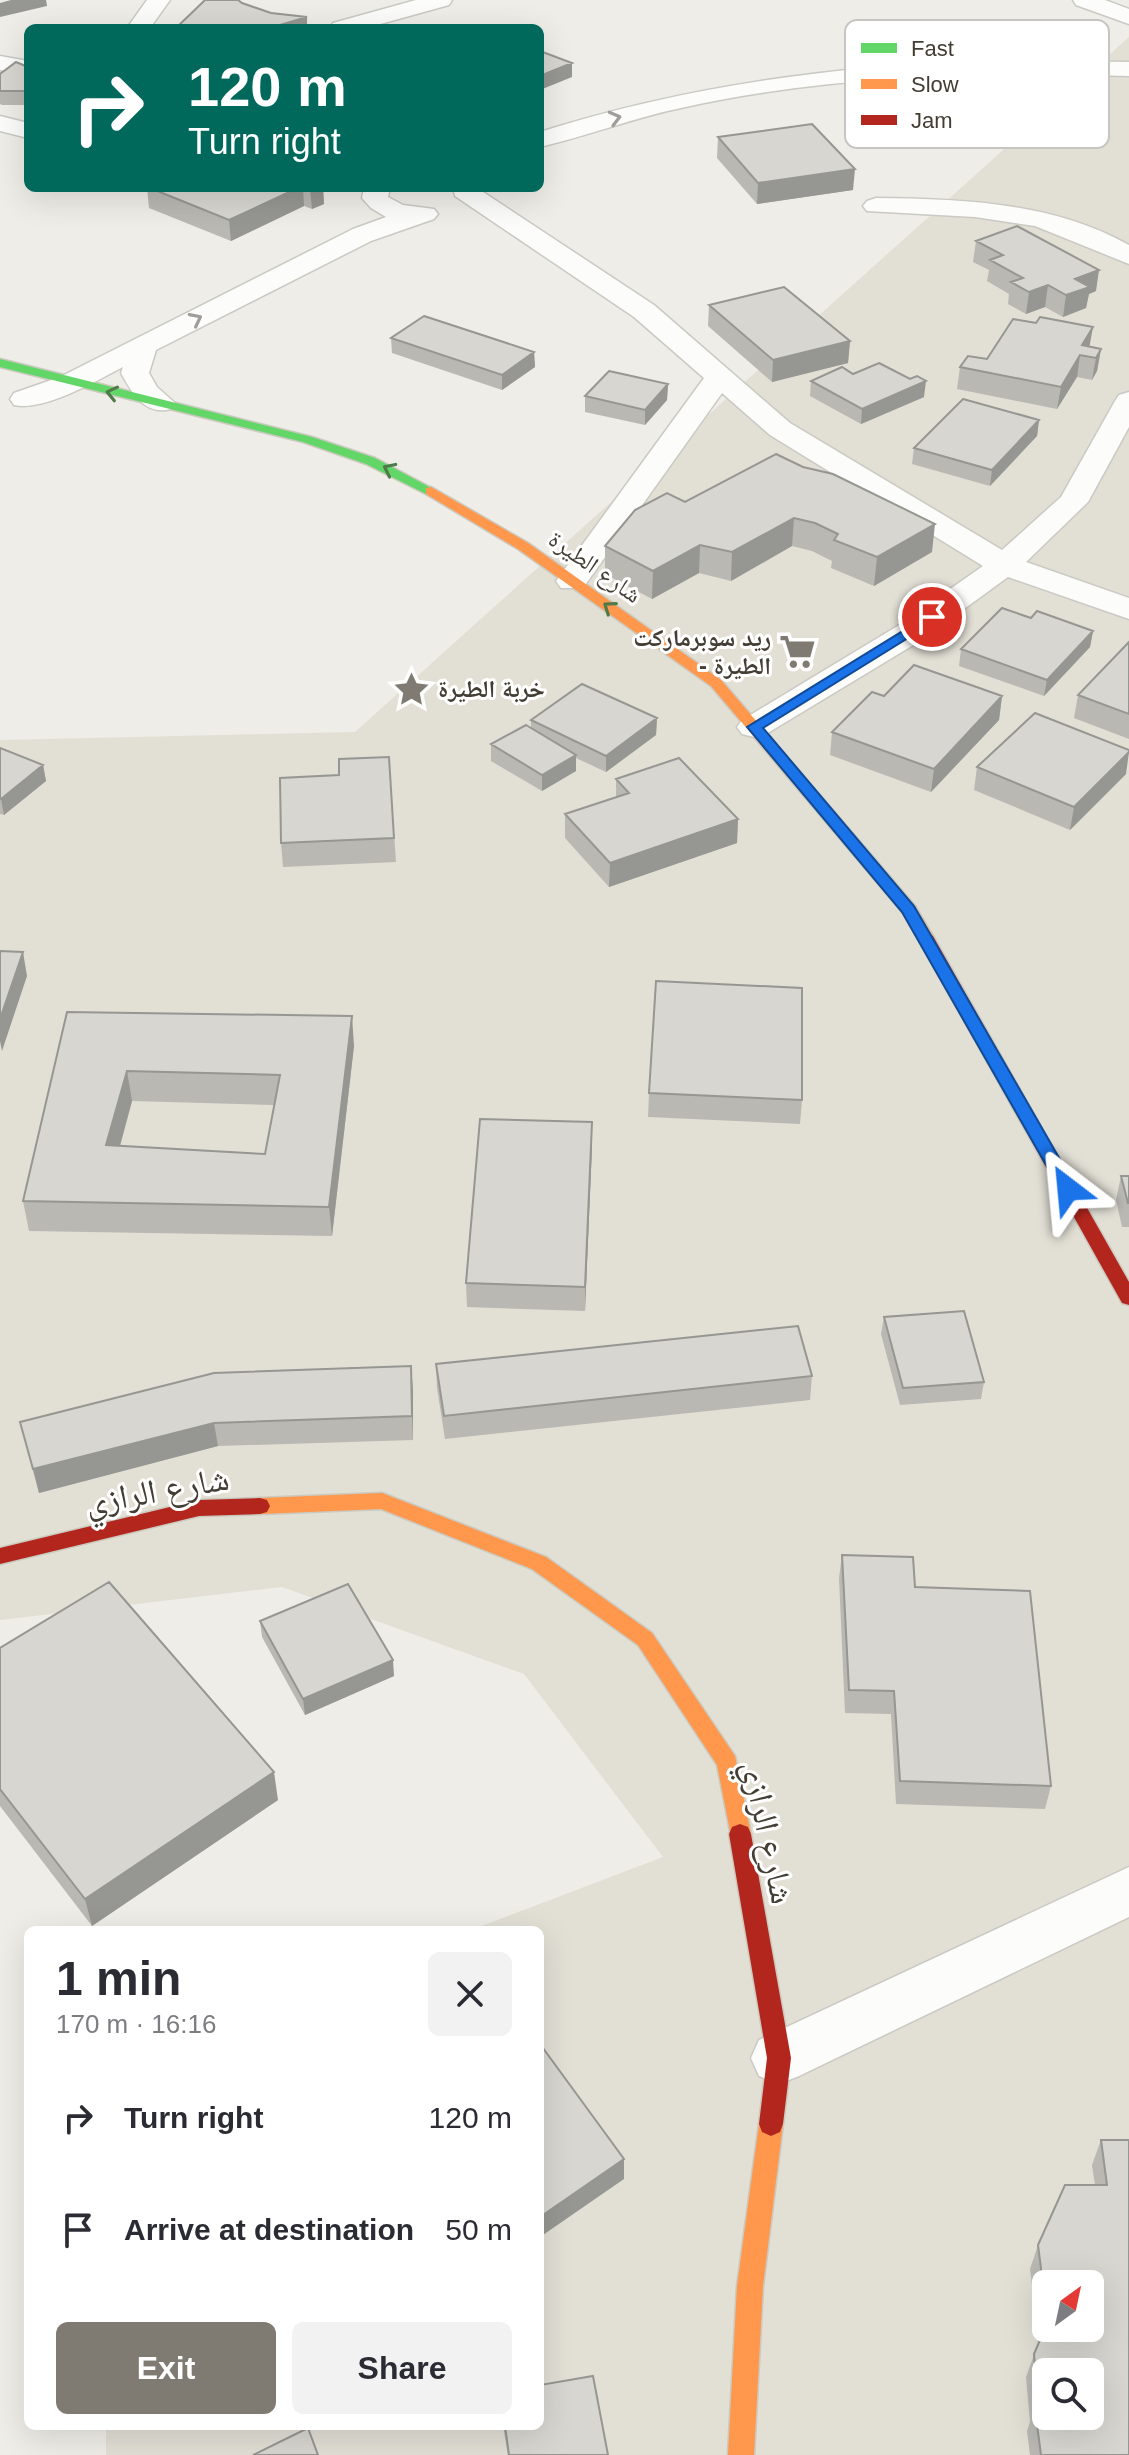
<!DOCTYPE html>
<html lang="en">
<head>
<meta charset="utf-8">
<style>
	:root { --surface:#fff; --page:#f2f2f3; --text:#2b2b33; --muted:#7c7c81; --accent:#7f7b73 }
	body { margin:0; font-family:Arial,"Noto Naskh Arabic",sans-serif; background:var(--page); color:var(--text); height:100vh; display:flex; flex-direction:column; font-size:30px; white-space:nowrap }
	* { box-sizing:border-box; margin:0 }
	p { font-size:26px; color:var(--muted) }
	.icon { flex:none; width:44px; height:44px; fill:none; stroke:currentColor; stroke-width:2; stroke-linecap:round; stroke-linejoin:round }
	.map { position:relative; flex:1; overflow:hidden }
	.panel { position:absolute; left:24px; top:1926px; width:520px; height:504px; display:flex; flex-direction:column; background:var(--surface); border-radius:12px; box-shadow:0 8px 32px #0002 }
	.panel>* { flex:none }
	.guide { position:absolute; left:24px; top:24px; width:520px; height:168px; border-radius:12px; box-shadow:0 8px 32px #0002; background:#00695c; color:#fff; overflow:hidden }
	.needle { width:52px; rotate:33deg }
	.controls { position:absolute; left:1032px; top:2270px; display:grid; gap:16px }
	.controls a { display:grid; place-items:center; width:72px; height:72px; border-radius:12px; background:var(--surface); box-shadow:0 8px 32px #0002; font-size:40px }
	.pin { position:absolute; display:grid; place-items:center; width:68px; height:68px; color:#fff; margin:-34px; border:4px solid #fff; border-radius:50%; box-shadow:0 2px 8px #0007 }
	.me { position:absolute; width:88px; margin:-44px; rotate:331deg; stroke-linejoin:round; filter:drop-shadow(0 0 6px #0008) }
	.turn { display:flex; align-items:center; gap:28px; height:168px; padding:0 32px; font-size:36px }
	.turn .icon { width:104px; height:104px; stroke-width:2.5 }
	.turn b { display:block; font-size:56px; line-height:68px }
	.round { display:grid; place-items:center; flex:none; width:84px; height:84px; border-radius:12px; background:var(--page) }
	.overview { display:flex; align-items:center; justify-content:space-between; height:136px; padding:0 32px }
	h1 { font-size:48px; font-weight:700; line-height:60px }
	.action { display:flex; gap:16px; margin-top:auto; padding:16px 32px }
	.action a { flex:1; height:92px; border-radius:12px; background:var(--accent); color:#fff; font-size:32px; font-weight:700; line-height:92px; text-align:center }
	.action a+a { background:var(--page); color:var(--text) }
	ul { padding:0; list-style:none }
	li { display:flex; align-items:center; gap:24px; height:112px; padding:0 32px }
	li div { flex:1 }
	li b { display:block; font-size:30px }
	li em { font-style:normal }
	.map>svg:first-child { display:block }
	.residential { fill:#e2dfd5; fill-rule:evenodd }
	.lines { fill:none; stroke-linecap:round; stroke-linejoin:round }
	.street-casing { stroke:#cac9c3; stroke-width:3 }
	.fast-casing { stroke:#cccabf; stroke-width:3 }
	.slow-casing { stroke:#cccabf; stroke-width:3 }
	.jam-casing { stroke:#cccabf; stroke-width:3 }
	.street { fill:#fcfcfb; fill-rule:evenodd }
	.fast { fill:#63d668; fill-rule:evenodd }
	.slow { fill:#ff974d; fill-rule:evenodd }
	.jam { fill:#b3261e; fill-rule:evenodd }
	.wall { fill:#b9b8b3; fill-rule:evenodd }
	.shaded-wall { fill:#969692 }
	.building { fill:#d7d6d0; stroke:#969692; stroke-width:2; fill-rule:evenodd }
	.oneway { stroke:#a09d98 }
	.oneway2 { stroke:#507b49 }
	.route { fill:#1a73e8; stroke:#114b97; stroke-width:2 }
	.labels { text-anchor:middle; stroke-width:6; stroke-linejoin:round; paint-order:stroke }
	.far-street-label { font-size:24px; fill:#433e34; stroke:#fff }
	.far-poi-label { font-size:24px; font-weight:bold; fill:#433e34; stroke:#fff; text-anchor:end }
	.near-street-label { font-size:34px; fill:#433e34; stroke:#fff }
	.key { fill:#fff; stroke:#c7c5c2; stroke-width:2 }
	.key-label { font-size:22px; fill:#433e34 }
</style>
</head>
<body>
<div class="map">
<svg width="1129" height="2455" viewBox="0 0 1129 2455">
	<rect width="100%" height="100%" fill="#eeede7"/>
	<path class="residential" d="M1129,37V2455H106V2426H540V1930H471L663,1857L524,1674L282,1587L0,1620V740L355,732ZM1046,2284H1090V2328H1046ZM1046,2372H1090V2416H1046Z"/>
	<g class="lines">
		<defs>
			<path id="street" d="M147,0H170L150,28H127Z
				M416,0H452L449,5L366,28H330L333,23Z
				M1073,0H1105L1129,9V24L1076,5Z
				M0,56L28,61V75L0,70Z
				M982,60L1129,62V76C979,72 828,75 681,108C633,118 587,136 540,147V132C685,86 830,67 982,60Z
				M0,116L28,123V138L0,131Z
				M364,188H390L388,197L403,205L434,209L438,214L434,219L371,241L156,350L149,373L157,387L175,403L171,409C145,416 132,393 121,373L123,367C96,381 43,412 14,405L10,399L14,393L60,377L353,229L386,217L371,208L362,198Z
				M453,188H477L654,305L790,423L1002,550L1061,497L1115,401L1119,395L1129,392V427L1088,502L1026,562L1129,598V619L1008,577L920,641L766,734L754,737L742,734L737,727L742,720L896,627L983,566L770,435L722,393L583,588H561L556,581L704,378L634,317L455,196Z
				M876,198C963,199 1051,202 1129,245V264L1035,226L975,217L867,211L863,206L867,201Z
				M1129,1867V1917L799,2076L779,2084L759,2076L751,2058L759,2040Z"/>
			<path id="fast" d="M0,359L312,437L375,458L437,491L426,494L366,464L303,442L0,367Z"/>
			<path id="slow" d="M431,487L528,543L721,680L915,906L933,936L931,940H919L903,913L711,686L518,549L426,494V488Z
				M382,1493L546,1557L652,1633L735,1756L751,1834L748,1841L740,1844L732,1841L717,1765L638,1645L532,1569L381,1509L260,1514L253,1512L250,1506L253,1500L260,1498Z
				M771,2112L780,2116L783,2124L763,2286L754,2455H728L737,2286L759,2124L762,2116Z"/>
			<path id="jam" d="M925,931L933,936L1129,1282V1305L1122,1303L917,936Z
				M260,1498L267,1500L270,1506L267,1512L260,1514L199,1516L0,1564V1548L199,1500Z
				M740,1824L748,1827L751,1834L791,2058L783,2124L780,2132L771,2136L762,2132L759,2124L767,2058L729,1834L732,1827Z"/>
		</defs>
		<use href="#street" class="street-casing"/>
		<use href="#fast" class="fast-casing"/>
		<use href="#slow" class="slow-casing"/>
		<use href="#jam" class="jam-casing"/>
		<use href="#street" class="street"/>
		<use href="#fast" class="fast"/>
		<use href="#slow" class="slow"/>
		<use href="#jam" class="jam"/>
	</g>
	<path class="wall" d="M28,67V105H2L0,104V74Z
		M718,137L853,190L757,204L717,158Z
		M147,188H323L324,204L312,209L304,206L231,241L149,208Z
		M976,241L1096,291L1089,294L1086,308L1063,317L1045,307L1026,314L1008,304L1009,294L987,281L989,270L973,262Z
		M709,305L850,341L848,363L772,382L708,326Z
		M391,338L534,352L535,367L502,390L392,353Z
		M1090,347L1101,349L1097,371L1092,380L1077,377L1057,409L957,389L960,367L987,359Z
		M853,374L910,379L924,397L861,424L810,396L811,381Z
		M668,384L667,400L645,425L585,412V396Z
		M1039,420L1037,436L990,486L912,464L914,448Z
		M776,454L932,552L874,586L831,568L832,561L812,551L792,546L731,581L699,573L652,599L605,574V546Z
		M1031,618L1093,631L1090,647L1044,696L959,666L961,649Z
		M1129,642V739L1074,718L1078,695Z
		M884,696H1002L999,720L931,792L830,755L832,732Z
		M657,718L656,735L606,772L576,758V771L542,791L491,761V744L531,728V720Z
		M0,748L43,765L46,781L4,815L0,814Z
		M389,757L396,862L283,867L281,843Z
		M977,767L1126,774L1070,830L974,790Z
		M616,779L738,819L737,843L609,887L565,838V814L616,797Z
		M67,1012L354,1046L332,1236L29,1231L23,1201ZM132,1101L274,1105L265,1154L120,1146Z
		M649,1093L802,1100L800,1124L648,1117Z
		M592,1146L585,1311L467,1307L466,1283Z
		M1121,1176H1129V1227H1122L1116,1200Z
		M884,1317L984,1382L981,1399L900,1405L881,1334Z
		M436,1364L812,1376L810,1400L445,1439L437,1388Z
		M413,1390V1440L218,1446L39,1493L20,1422Z
		M842,1555L915,1587L1051,1786L1045,1809L896,1804L891,1714L845,1713L839,1578Z
		M260,1621L394,1676L305,1715L262,1637Z
		M0,1648L278,1800L92,1926L0,1806Z
		M1101,2140H1129V2455H1030L1027,2431L1030,2422L1026,2377L1039,2341L1030,2269L1038,2245L1095,2185L1092,2165ZM1046,2284L1090,2328H1046Z
		M503,2426H540L608,2455H508Z"/>
	<path class="shaded-wall" d="M11,0H46L47,6L0,17V3Z
		M307,17V28H270Z
		M572,63V77L540,90V76Z
		M855,169L853,190L757,204L758,183Z
		M298,188H303L304,206L231,241L229,220Z
		M312,188H323L324,204L312,209L310,189Z
		M1099,270L1096,291L1089,294L1086,308L1063,317L1066,295L1075,279Z
		M1048,285L1045,307L1026,314L1029,292Z
		M1093,327L1089,349L1082,345Z
		M850,341L848,363L772,382L773,360Z
		M1101,349L1097,371L1092,380L1096,358Z
		M534,352L535,367L502,390V375Z
		M1080,355L1077,377L1057,409L1061,387Z
		M926,381L924,397L861,424L862,409Z
		M668,384L667,400L645,425V410Z
		M1039,420L1037,436L990,486L992,470Z
		M794,518L792,546L731,581L732,552Z
		M935,524L932,552L874,586L877,557Z
		M700,545L699,573L652,599L653,571Z
		M1093,631L1090,647L1044,696L1047,680Z
		M1002,696L999,720L931,792L934,769Z
		M657,718L656,735L606,772V756Z
		M1129,752L1126,774L1070,830L1074,807Z
		M576,755V771L542,791V775Z
		M43,765L46,781L4,815L1,799Z
		M738,819L737,843L609,887L610,863Z
		M23,952L27,976L2,1051L0,1041V1019Z
		M352,1016L354,1046L332,1236L329,1207Z
		M127,1071L132,1101L112,1175L106,1145Z
		M592,1122V1146L585,1311V1287Z
		M411,1366L413,1390V1440L412,1416Z
		M214,1423L218,1446L39,1493L33,1469Z
		M393,1660L394,1676L305,1715L303,1699Z
		M274,1772L278,1800L92,1926L85,1899Z
		M624,2159V2179L540,2237V2217Z"/>
	<path class="building" d="M205,0H238L242,3L271,13L307,17L270,28H176Z
		M540,51L572,63L540,76Z
		M16,62L28,67V91H0V74Z
		M812,124L855,169L758,183L718,137Z
		M150,188H298L229,220Z
		M1017,226L1099,270L1075,279L1090,287L1066,295L1048,285L1029,292L1011,282L1023,278L990,260L1003,255L976,241Z
		M784,287L850,341L773,360L709,305Z
		M424,316L534,352L502,375L391,338Z
		M1040,317L1093,327L1082,345L1101,349L1096,358L1080,355L1061,387L960,367L968,356L987,359L1013,319L1036,323Z
		M879,363L910,379L917,376L926,381L862,409L811,381L842,367L853,374Z
		M609,371L668,384L645,410L585,396Z
		M963,399L1039,420L992,470L914,448Z
		M776,454L803,467L833,474L935,524L877,557L834,540L838,534L815,523L794,518L732,552L700,545L653,571L605,546L635,510L667,493L685,502Z
		M1002,608L1031,618L1037,611L1093,631L1047,680L961,649Z
		M1129,642V714L1078,695Z
		M914,665L1002,696L934,769L832,732L872,692L884,696Z
		M582,684L657,718L606,756L531,720Z
		M1035,713L1129,750V752L1074,807L977,767Z
		M526,725L576,755L542,775L491,744Z
		M0,748L43,765L1,799L0,798Z
		M389,757L394,838L281,843L280,778L339,775V759Z
		M679,758L738,819L610,863L565,814L629,793L616,779Z
		M0,951L23,952L0,1019Z
		M656,981L802,988V1100L649,1093Z
		M67,1012L352,1016L329,1207L23,1201ZM127,1071L280,1075L265,1154L106,1145Z
		M480,1119L592,1122L585,1287L466,1283Z
		M1121,1176H1129V1203H1128Z
		M964,1311L984,1382L903,1388L884,1317Z
		M798,1326L812,1376L444,1416L436,1364Z
		M411,1366L412,1416L214,1423L33,1469L20,1422L214,1373Z
		M842,1555L913,1557L915,1587L1030,1591L1051,1786L900,1781L894,1691L849,1690Z
		M109,1582L274,1772L85,1899L0,1789V1648Z
		M348,1584L393,1660L303,1699L260,1621Z
		M540,2044L624,2159L540,2217Z
		M1101,2140H1129V2455H1041L1035,2409L1038,2400L1034,2354L1046,2326V2328H1090V2284H1046V2308L1038,2245L1065,2185H1107ZM1046,2372H1090V2416H1046Z
		M593,2376L608,2455H509L505,2426H540V2385Z
		M308,2428L318,2455H253Z"/>
	<defs><path id="oneway-chevron" d="M-2-3.5L2.5 0L-2 3.5" fill="none" stroke-width="1.6" stroke-linecap="round" stroke-linejoin="round" transform="scale(2)"/></defs>
	<g class="oneway">
		<use href="#oneway-chevron" transform="translate(615 118) rotate(-15)"/>
		<use href="#oneway-chevron" transform="translate(196 319) rotate(-27)"/>
	</g>
	<g class="oneway2">
		<use href="#oneway-chevron" transform="translate(112 393) rotate(-167)"/>
		<use href="#oneway-chevron" transform="translate(389 469) rotate(-154)"/>
		<use href="#oneway-chevron" transform="translate(609 607) rotate(-145)"/>
	</g>
	<path class="route" d="M932,613L939,617L937,620L763,728L914,906L1077,1189L1068,1195L1062,1193L902,912L747,727Z"/>
	<defs>
		<symbol id="supermarket-bare" viewBox="-9 -9 18 18"><path d="M-6-5.5h2.5l.6 2H6L4.5 2H-2.5L-4.4-4H-6ZM-1.5 3.2a1.3 1.3 0 1 0 .1 0ZM3 3.2a1.3 1.3 0 1 0 .1 0Z" fill="#7f7b73" stroke="#fff" stroke-width="2.5" paint-order="stroke"/></symbol>
		<symbol id="sight-bare" viewBox="-9 -9 18 18"><path d="M0-6L1.8-2.2L6-1.7L2.9 1.2L3.7 5.4L0 3.3L-3.7 5.4L-2.9 1.2L-6-1.7L-1.8-2.2Z" fill="#7f7b73" stroke="#fff" stroke-width="2.5" paint-order="stroke"/></symbol>
	</defs>
	<g fill-rule="evenodd">
		<use href="#supermarket-bare" x="772" y="626" width="51" height="51"/>
		<use href="#sight-bare" x="386" y="664" width="51" height="51"/>
	</g>
	<g class="labels">
		<g class="far-street-label">
			<text transform="translate(595 567) rotate(35)" y="8">شارع الطيرة</text>
		</g>
		<g class="far-poi-label">
			<text x="771" y="646">ريد سوبرماركت<tspan x="771" dy="28">- الطيرة</tspan></text>
			<text x="438" y="697" text-anchor="start">خربة الطيرة</text>
		</g>
		<g class="near-street-label">
			<text transform="translate(157 1490) rotate(-10)" y="12">شارع الرازي</text>
			<text transform="translate(769 1832) rotate(78)" y="12">شارع الرازي</text>
		</g>
	</g>
	<rect x="845" y="20" width="264" height="128" rx="12" class="key"/>
	<rect x="861" y="43" width="36" height="10" fill="#63d668"/>
	<rect x="861" y="79" width="36" height="10" fill="#ff974d"/>
	<rect x="861" y="115" width="36" height="10" fill="#b3261e"/>
	<g class="key-label">
		<text x="911" y="56">Fast</text>
		<text x="911" y="92">Slow</text>
		<text x="911" y="128">Jam</text>
	</g>
</svg>
<div class="controls">
<a><svg class="needle" viewBox="-14 -14 28 28"><path d="M0-13l5 13h-10z" fill="#e53935"/><path d="M0 13l5-13h-10z" fill="#7c7c81"/></svg></a>
<a><svg class="icon" aria-label="search" viewBox="0 0 24 24"><circle cx="10" cy="10" r="6"/><path d="M15 15l6 6"/></svg></a>
</div>
<div class="pin" style="left:932px;top:617px;background:#d93025"><svg class="icon" aria-label="arrive" viewBox="0 0 24 24"><path d="M6 21V4h12l-3 4 3 4H6"/></svg></div>
<svg class="me" style="left:1068px;top:1189px" viewBox="-20 -20 40 40"><path d="M0-17L14 15 0 8-14 15z" fill="#1a73e8" stroke="#fff" stroke-width="4"/></svg>
<div class="guide">
<div class="turn"><svg class="icon" aria-label="right" viewBox="0 0 24 24"><path d="M7 20v-9h11M14 6l5 5-5 5"/></svg><div><b>120 m</b>Turn right</div></div>
</div>
<section class="panel">
<div class="overview"><div><h1>1 min</h1><p>170 m · 16:16</p></div><a class="round"><svg class="icon" aria-label="close" viewBox="0 0 24 24"><path d="M6 6l12 12M18 6L6 18"/></svg></a></div>
<ul>
<li><svg class="icon" aria-label="right" viewBox="0 0 24 24"><path d="M7 20v-9h11M14 6l5 5-5 5"/></svg><div><b>Turn right</b></div><em>120 m</em></li>
<li><svg class="icon" aria-label="arrive" viewBox="0 0 24 24"><path d="M6 21V4h12l-3 4 3 4H6"/></svg><div><b>Arrive at destination</b></div><em>50 m</em></li>
</ul>
<div class="action"><a>Exit</a><a>Share</a></div>
</section>
</div>
</body>
</html>
